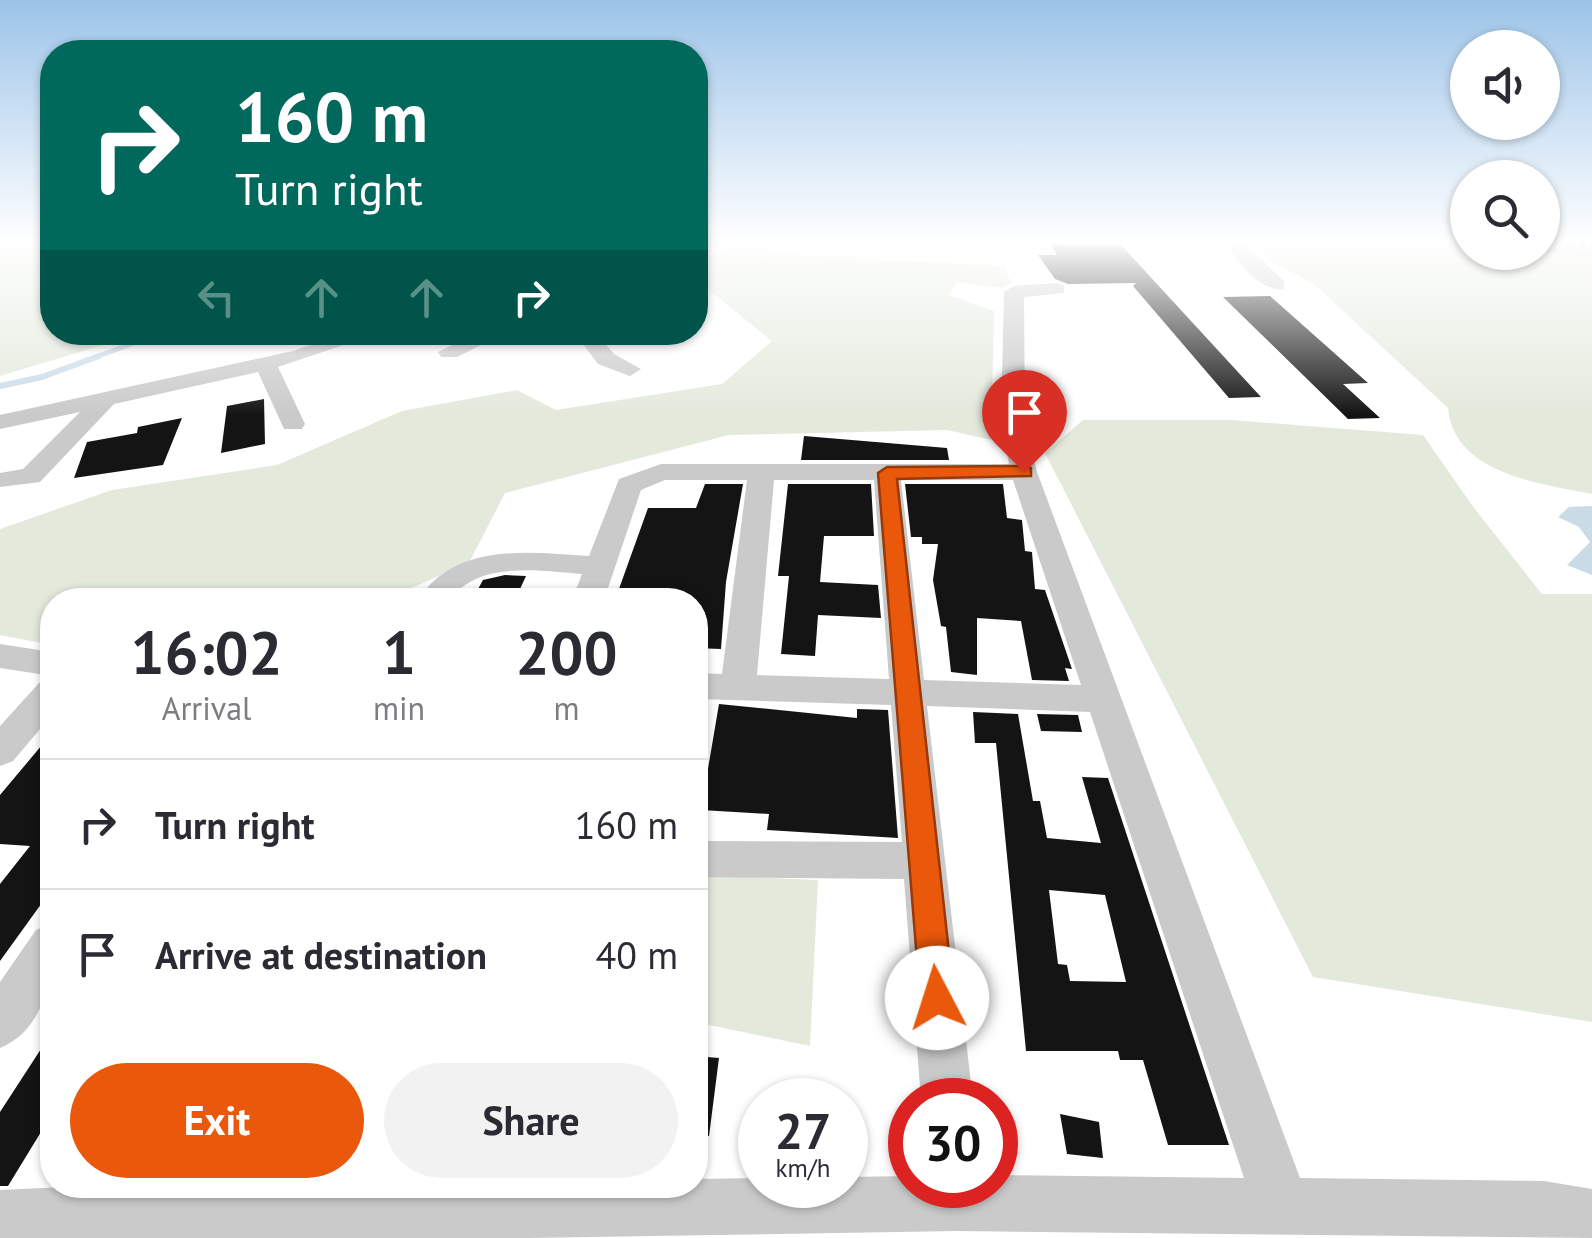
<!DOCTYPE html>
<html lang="en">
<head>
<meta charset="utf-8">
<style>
	:root { --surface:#fff; --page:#f2f2f3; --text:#2b2b33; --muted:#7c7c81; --line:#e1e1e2; --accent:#ea580c }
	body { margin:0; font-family:"PT Sans",sans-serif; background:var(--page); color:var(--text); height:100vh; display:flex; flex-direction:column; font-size:38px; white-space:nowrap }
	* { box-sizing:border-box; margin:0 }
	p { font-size:32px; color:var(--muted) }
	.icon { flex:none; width:55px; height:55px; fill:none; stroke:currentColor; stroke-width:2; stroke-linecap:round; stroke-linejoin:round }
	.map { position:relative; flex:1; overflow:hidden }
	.sheet { position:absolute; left:40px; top:588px; width:668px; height:610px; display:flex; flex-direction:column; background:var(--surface); border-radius:40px; box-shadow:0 2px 8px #0004 }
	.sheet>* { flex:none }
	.hud { position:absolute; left:40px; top:40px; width:668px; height:305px; border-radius:40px; box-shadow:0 2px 8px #0004; background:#00695c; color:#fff; overflow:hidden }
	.fabs { position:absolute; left:1450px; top:30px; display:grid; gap:20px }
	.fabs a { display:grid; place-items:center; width:110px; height:110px; border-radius:50%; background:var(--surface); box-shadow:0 2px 8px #0004; font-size:50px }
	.speed { position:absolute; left:738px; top:1078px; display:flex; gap:20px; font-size:50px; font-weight:700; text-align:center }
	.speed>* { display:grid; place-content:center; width:130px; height:130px; border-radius:50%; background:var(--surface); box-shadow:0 2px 8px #0004; line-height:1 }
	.speed small { font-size:25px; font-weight:400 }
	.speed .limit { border:15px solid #d22; background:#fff; color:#111 }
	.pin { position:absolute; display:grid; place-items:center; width:85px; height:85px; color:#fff; margin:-102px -42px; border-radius:50% 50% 50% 0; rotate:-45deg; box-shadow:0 0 10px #0007 }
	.pin .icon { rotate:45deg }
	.me { position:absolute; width:110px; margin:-55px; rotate:355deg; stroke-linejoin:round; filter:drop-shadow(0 0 8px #0008) }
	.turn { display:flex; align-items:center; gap:35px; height:210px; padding:0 30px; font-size:45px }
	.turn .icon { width:130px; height:130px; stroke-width:2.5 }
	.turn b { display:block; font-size:70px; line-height:85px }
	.lanes { display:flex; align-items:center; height:95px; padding:0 30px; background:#0003; justify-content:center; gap:50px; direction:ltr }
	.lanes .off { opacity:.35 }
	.eta { display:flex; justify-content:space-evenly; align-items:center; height:170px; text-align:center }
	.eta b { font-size:60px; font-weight:700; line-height:70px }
	.action { display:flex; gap:20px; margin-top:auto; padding:20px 30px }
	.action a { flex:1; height:115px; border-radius:60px; background:var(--accent); color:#fff; font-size:40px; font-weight:700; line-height:115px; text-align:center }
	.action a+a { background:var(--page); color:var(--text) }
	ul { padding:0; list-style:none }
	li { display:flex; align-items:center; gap:30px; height:130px; padding:0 30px; border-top:2px solid var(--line) }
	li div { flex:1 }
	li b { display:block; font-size:38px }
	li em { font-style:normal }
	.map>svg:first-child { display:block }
	.green { fill:#e3eadc }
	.water { fill:#cadbe8 }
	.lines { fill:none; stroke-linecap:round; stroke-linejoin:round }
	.stream-far1 { stroke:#cadbe8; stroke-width:5 }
	.stream { stroke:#cadbe8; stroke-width:6 }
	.building { fill:#141414; fill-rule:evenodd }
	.minor { fill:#cacaca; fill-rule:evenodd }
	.rail { stroke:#828282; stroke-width:5; stroke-dasharray:6 5; stroke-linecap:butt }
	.route { fill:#ea580c; stroke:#983908; stroke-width:2.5 }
</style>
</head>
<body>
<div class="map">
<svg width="1592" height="1238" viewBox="0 0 1592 1238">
	<rect width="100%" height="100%" fill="#fff"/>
	<path class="green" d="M0,241H52V332L143,333L0,376Z
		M741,241H773L768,253L1004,266L1011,283L1003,288L956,282L949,295L994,311L991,440L947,430L729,435L505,493L469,563L384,600H52V645L0,635V529L112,490L277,465L402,411L517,390L556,410L722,384L772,341L700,283L707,259Z
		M1248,241H1467L1468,252H1542L1543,248L1592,255V494C1539,483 1454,474 1448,408L1314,284L1273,263Z
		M1083,420H1231L1423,435L1474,508L1542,594H1592V1022L1313,977L1045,453Z
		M695,875L818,880L810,1046L695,1022Z"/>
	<path class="water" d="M1592,506V575L1567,565L1590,542L1579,527L1558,517L1569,507Z"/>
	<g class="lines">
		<path class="stream-far1" d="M93,358L164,332"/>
		<path class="stream" d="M0,386L42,377L99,356"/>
	</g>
	<path class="building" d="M1051,244L1121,245L1261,397L1229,398L1133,286L1136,283L1068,284L1055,279L1038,255H1057Z
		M1270,296L1368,383L1343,384L1380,418L1348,419L1223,297Z
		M264,399L265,444L221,453L227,406Z
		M182,418L163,465L74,478L87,442L137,433L138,427Z
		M804,436L947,448L949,460H801Z
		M705,484H743L726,582L721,649L695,648L696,600H615L648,508H696Z
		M788,484H871L874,536H824L820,582L878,585L881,618L818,615L815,656L781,654L789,576H778Z
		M905,484H1003L1007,518L1022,520L1025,551L1032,552L1035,589L1045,590L1072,669L1065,668L1069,681L1032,680L1021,621L977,618V675L951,672L946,627L941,626L933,580L938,544H922V537H911Z
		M505,575L526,576L515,600H472L483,580Z
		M719,704L857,718V709L888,710L898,838L767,830L769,814L701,810Z
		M973,712L1018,714L1033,801H1040L1047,838L1101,843L1082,777L1108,778L1229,1145H1168L1143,1060H1120L1118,1051H1026L996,743H975ZM1049,890L1105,895L1126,982L1070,981L1067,965L1058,964Z
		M1037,714L1078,715L1082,732L1041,731Z
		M52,733V889L0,961V884L30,846L0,844V795Z
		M52,1032V1114L8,1186H0V1112Z
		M695,1056L719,1058L709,1136L695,1135Z
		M1060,1114L1099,1122L1103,1158L1067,1154Z"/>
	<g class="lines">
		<path class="minor" d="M1224,241H1241L1284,281V289C1259,292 1237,260 1224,241Z
			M1542,241L1592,248V258L1542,251Z
			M1057,283L1064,285V293L1024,297L1025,424L1037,472L1300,1178L1544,1181L1592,1189V1238L957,1231L528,1238H0V1190L107,1185H695V1179L760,1178V1185H845V1177L910,1176V1185H995V1175L1244,1178L1090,712L927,706L973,1100H921L904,879L695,877V841L902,842L891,705L695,699V673L722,674L747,480H665L641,490L604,600H572L582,574C540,571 478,560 450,600H418C455,542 529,552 589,556L619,479L661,464H1009L1001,424L1004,292L1014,286ZM774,480H874L889,679L757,675ZM901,480H1013L1081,685L924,680Z
			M349,332H382L278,367L305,424L302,429H284L258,372L114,404L40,482L0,487V473L23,469L80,412L0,429V415L293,351Z
			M478,332H507L457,357H441L438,352Z
			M574,332H595L614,354L641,369L630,376L598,364Z
			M0,644L52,652V676L0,668Z
			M52,679V715L13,761L0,766V726L39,683Z
			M52,923C55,969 48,1028 0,1048V982L36,930Z"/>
		<path class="rail" d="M1558,241L1592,246"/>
	</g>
	<linearGradient id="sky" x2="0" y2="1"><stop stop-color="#9cc4e8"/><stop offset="0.58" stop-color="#fff"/><stop offset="1" stop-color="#fff" stop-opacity="0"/></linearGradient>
	<rect width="1592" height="415" fill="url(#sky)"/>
	<path class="route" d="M1024,466L1031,468V476L897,479L954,998L949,1009L937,1014L925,1009L920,998L878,473L887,467Z"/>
</svg>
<div class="fabs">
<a><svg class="icon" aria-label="sound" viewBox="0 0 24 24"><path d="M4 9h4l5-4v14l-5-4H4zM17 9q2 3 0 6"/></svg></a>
<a><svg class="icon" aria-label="search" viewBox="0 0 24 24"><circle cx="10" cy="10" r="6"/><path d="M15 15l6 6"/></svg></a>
</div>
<div class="speed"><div>27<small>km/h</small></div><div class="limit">30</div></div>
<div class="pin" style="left:1024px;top:472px;background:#d93025"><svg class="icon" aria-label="arrive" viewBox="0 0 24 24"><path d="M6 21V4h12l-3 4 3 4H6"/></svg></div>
<svg class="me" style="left:937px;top:998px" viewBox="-20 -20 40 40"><circle r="19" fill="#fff"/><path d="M0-13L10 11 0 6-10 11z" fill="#ea580c"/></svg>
<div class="hud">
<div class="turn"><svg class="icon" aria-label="right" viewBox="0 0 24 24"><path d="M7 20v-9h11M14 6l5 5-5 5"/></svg><div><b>160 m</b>Turn right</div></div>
<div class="lanes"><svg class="icon off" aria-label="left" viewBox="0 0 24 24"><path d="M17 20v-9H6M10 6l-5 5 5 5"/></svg><svg class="icon off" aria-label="ahead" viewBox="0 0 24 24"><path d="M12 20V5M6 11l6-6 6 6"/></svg><svg class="icon off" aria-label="ahead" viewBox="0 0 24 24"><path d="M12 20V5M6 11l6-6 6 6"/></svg><svg class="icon" aria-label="right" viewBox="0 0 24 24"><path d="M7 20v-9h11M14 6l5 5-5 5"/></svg></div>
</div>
<section class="sheet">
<div class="eta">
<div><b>16:02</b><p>Arrival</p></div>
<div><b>1</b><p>min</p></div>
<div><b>200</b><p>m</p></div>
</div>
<ul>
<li><svg class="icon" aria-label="right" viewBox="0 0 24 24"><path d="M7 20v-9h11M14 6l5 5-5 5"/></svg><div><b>Turn right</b></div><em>160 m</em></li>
<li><svg class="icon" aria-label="arrive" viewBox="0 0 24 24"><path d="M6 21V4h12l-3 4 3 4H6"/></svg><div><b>Arrive at destination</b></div><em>40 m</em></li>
</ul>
<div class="action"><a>Exit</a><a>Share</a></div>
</section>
</div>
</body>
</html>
